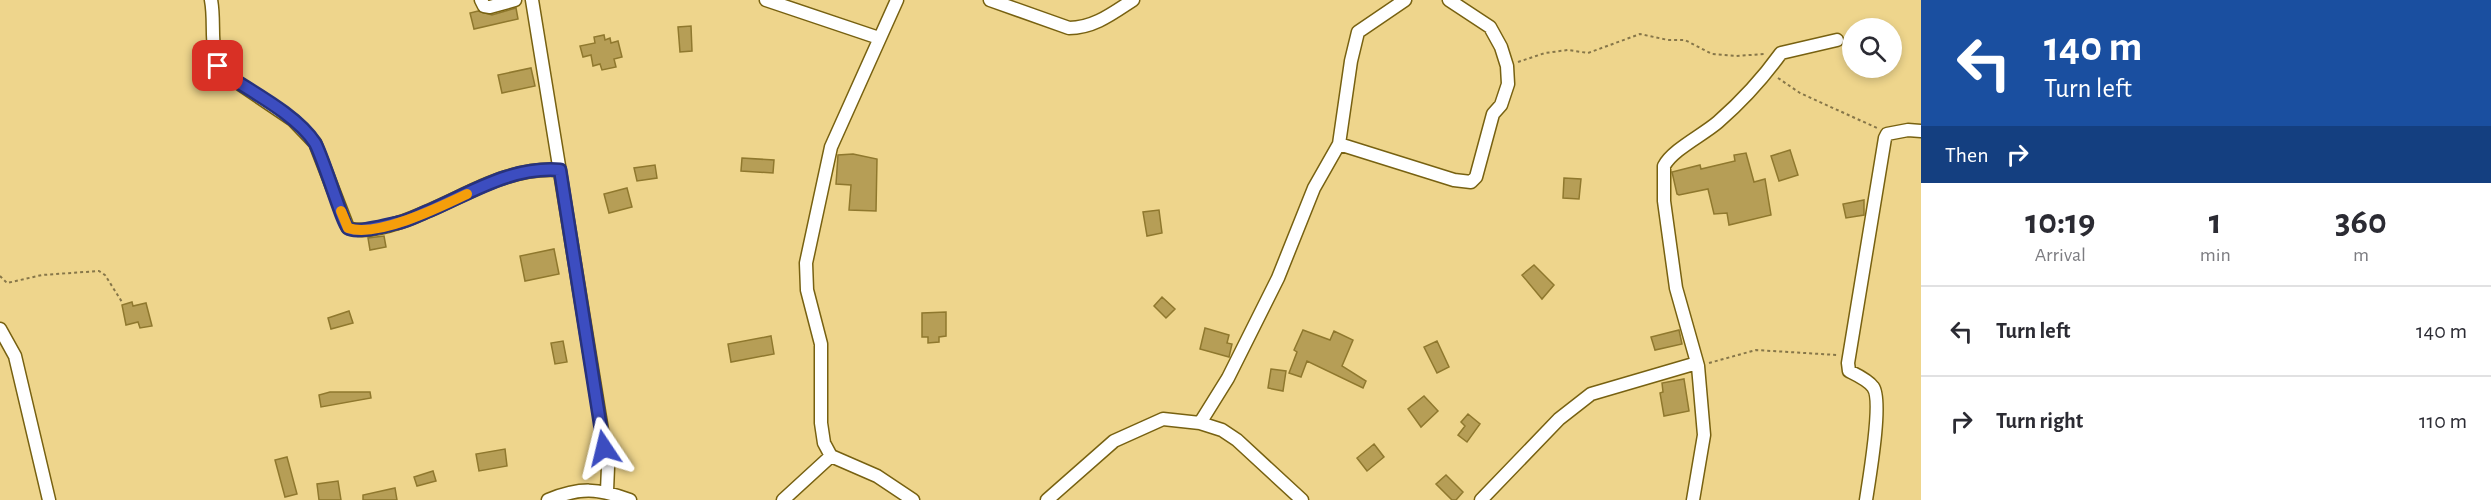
<!DOCTYPE html>
<html lang="en">
<head>
<meta charset="utf-8">
<style>
	:root { --surface:#fff; --page:#f2f2f3; --text:#2b2b33; --muted:#7c7c81; --line:#e1e1e2 }
	body { margin:0; font-family:"Alegreya Sans",sans-serif; background:var(--page); color:var(--text); height:100vh; display:flex; flex-direction:column; font-size:22px; white-space:nowrap }
	* { box-sizing:border-box; margin:0 }
	p { font-size:20px; color:var(--muted) }
	.icon { flex:none; width:33px; height:33px; fill:none; stroke:currentColor; stroke-width:2; stroke-linecap:round; stroke-linejoin:round }
	.map { position:relative; flex:1; overflow:hidden }
	.drawer { display:flex; flex-direction:column; background:var(--surface); width:570px }
	.drawer>* { flex:none }
	.top-card { background:#1a4fa0; color:#fff; overflow:hidden }
	.fabs { position:absolute; left:1842px; top:18px; display:grid; gap:12px }
	.fabs a { display:grid; place-items:center; width:60px; height:60px; border-radius:50%; background:var(--surface); box-shadow:0 3px 9px #0003; font-size:30px }
	.pin { position:absolute; display:grid; place-items:center; width:51px; height:51px; color:#fff; margin:-26px; border-radius:12px; box-shadow:0 3px 9px #0006 }
	.me { position:absolute; width:66px; margin:-33px; rotate:350deg; stroke-linejoin:round; filter:drop-shadow(0 0 4px #0008) }
	.turn { display:flex; align-items:center; gap:21px; height:126px; padding:0 24px; font-size:27px }
	.turn .icon { width:78px; height:78px; stroke-width:2.5 }
	.turn b { display:block; font-size:42px; line-height:51px }
	.then { display:flex; align-items:center; height:57px; padding:0 24px; background:#0003; gap:12px; font-size:22px }
	.eta { display:flex; justify-content:space-evenly; align-items:center; height:102px; text-align:center }
	.eta b { font-size:36px; font-weight:600; line-height:42px }
	ul { padding:0; list-style:none }
	li { display:flex; align-items:center; gap:18px; height:90px; padding:0 24px; border-top:2px solid var(--line) }
	li div { flex:1 }
	li b { display:block; font-size:22px }
	li em { font-style:normal }
	main { display:flex; flex:1; min-height:0 }
	.map>svg:first-child { display:block }
	.building { fill:#b69e56; stroke:#8f782e; stroke-width:1.5 }
	.lines { fill:none; stroke-linecap:round; stroke-linejoin:round }
	.street-casing { stroke:#776111; stroke-width:15 }
	.path { stroke:#867649; stroke-width:2; stroke-dasharray:3 3; stroke-linecap:butt }
	.street { stroke:#fff; stroke-width:12 }
	.route-casing { stroke:#27327d; stroke-width:15 }
	.route { stroke:#3c4dc0; stroke-width:10 }
	.slow { stroke:#f59e0b; stroke-width:10 }
</style>
</head>
<body>
<main>
<div class="map">
<svg width="1921" height="500" viewBox="0 0 1921 500">
	<rect width="100%" height="100%" fill="#eed58c"/>
	<path class="building" d="M516,8L518,19L474,29L470,13L478,11L492,15Z
		M691,26L692,51L680,52L678,27Z
		M604,35L605,40L610,38L611,43L618,41L622,57L614,59L616,67L602,70L600,64L593,66L591,55L583,57L580,46L595,43L594,37Z
		M531,68L535,86L502,93L498,75Z
		M1790,150L1798,175L1779,181L1771,156Z
		M1746,153L1754,182L1765,179L1771,215L1729,225L1727,213L1714,214L1708,189L1679,195L1677,194L1672,172L1700,165L1701,169L1735,161L1734,155Z
		M853,154L877,159L876,211L849,210L851,185L836,184L838,155Z
		M742,158L774,160L773,173L741,171Z
		M655,165L657,178L637,181L634,168Z
		M1564,178L1581,179L1579,199L1563,198Z
		M627,188L632,207L609,213L604,194Z
		M1864,200V215L1846,218L1843,204Z
		M1159,210L1162,233L1147,236L1143,212Z
		M384,236L386,247L370,250L368,238Z
		M554,249L559,274L525,281L520,256Z
		M1534,265L1554,285L1542,299L1522,275Z
		M1162,297L1175,309L1166,318L1154,306Z
		M132,302L133,306L146,303L152,326L140,328L138,322L126,325L122,305Z
		M349,311L353,323L331,329L328,318Z
		M946,312V336L939,337V342L928,343V337H922V313Z
		M1205,328L1229,335L1227,343L1232,344L1229,357L1200,349Z
		M1303,330L1330,340L1334,331L1353,340L1342,366L1366,381L1363,388L1307,361L1301,377L1289,373L1297,352L1294,350Z
		M1679,330L1682,344L1655,350L1651,337Z
		M771,336L774,354L731,362L728,344Z
		M563,341L567,362L555,364L551,343Z
		M1437,341L1449,367L1437,373L1424,347Z
		M1271,369L1286,371L1283,391L1268,388Z
		M1684,379L1689,411L1664,416L1660,393L1663,392L1662,383Z
		M330,392H370L371,398L321,407L319,395Z
		M1424,396L1438,411L1421,427L1408,409Z
		M1468,414L1480,424L1467,442L1458,435L1465,426L1461,422Z
		M1374,444L1384,457L1367,471L1357,458Z
		M505,449L507,466L479,471L476,454Z
		M287,457L297,494L285,497L275,460Z
		M433,471L436,481L417,486L414,477Z
		M1446,475L1463,492L1456,500H1452L1436,484Z
		M338,481L341,500H319L317,484Z
		M395,488L397,500H363V495Z"/>
	<g class="lines">
		<defs>
			<path id="street" d="M211,0C216,25 207,55 225,74L293,120L315,143L348,228C383,240 454,197 487,184C511,174 534,168 559,170
				M481,0L484,6L490,7L515,0
				M532,0L608,467L607,491
				M766,0L879,38
				M897,0L831,147L806,263L807,290L821,344V423L824,443L831,456L877,476L913,500
				M990,0L1069,28C1094,28 1113,13 1133,0
				M1339,144L1454,180L1471,182L1476,177L1493,114L1501,105L1508,84L1507,66L1501,47L1490,27L1449,0
				M0,329L15,356L49,500
				M1200,423L1228,378L1278,278L1314,188L1339,144L1351,61L1358,32L1405,0
				M548,500C580,487 598,488 630,500
				M783,500L831,456
				M1047,500L1114,441L1163,419L1200,423L1222,430L1237,440L1302,500
				M1481,500L1559,419L1591,394L1697,363
				M1693,500L1704,435L1698,366L1676,288L1664,201V166C1672,150 1703,135 1718,122C1742,101 1763,78 1781,53L1837,40
				M1866,500C1869,480 1883,400 1873,387C1868,380 1857,375 1849,371L1848,363L1885,138L1887,134L1908,130L1921,131"/>
		</defs>
		<use href="#street" class="street-casing"/>
		<path class="path" d="M1518,62L1545,53L1568,50L1588,53L1640,34L1668,40H1685L1712,54L1736,56L1764,54
			M1778,78L1800,93L1877,128
			M0,276L7,283L42,275L99,271L105,275L122,302
			M1709,363L1756,350L1837,355"/>
		<use href="#street" class="street"/>
	</g>
	<g class="lines">
		<defs>
			<path id="route" d="M218,66L225,74C252,92 297,115 315,143C323,157 343,224 348,228C356,234 387,225 397,223C409,221 420,214 431,210C472,192 513,166 560,170L604,448"/>
		</defs>
		<use href="#route" class="route-casing"/>
		<use href="#route" class="route"/>
		<path class="slow" d="M341,211L348,228C377,238 440,207 467,194"/>
	</g>
</svg>
<div class="fabs">
<a><svg class="icon" aria-label="search" viewBox="0 0 24 24"><circle cx="10" cy="10" r="6"/><path d="M15 15l6 6"/></svg></a>
</div>
<div class="pin" style="left:218px;top:66px;background:#d93025"><svg class="icon" aria-label="arrive" viewBox="0 0 24 24"><path d="M6 21V4h12l-3 4 3 4H6"/></svg></div>
<svg class="me" style="left:604px;top:448px" viewBox="-20 -20 40 40"><path d="M0-17L14 15 0 8-14 15z" fill="#3c4dc0" stroke="#fff" stroke-width="4"/></svg>
</div>
<section class="drawer">
<div class="top-card">
<div class="turn"><svg class="icon" aria-label="left" viewBox="0 0 24 24"><path d="M17 20v-9H6M10 6l-5 5 5 5"/></svg><div><b>140 m</b>Turn left</div></div>
<div class="then">Then<svg class="icon" aria-label="right" viewBox="0 0 24 24"><path d="M7 20v-9h11M14 6l5 5-5 5"/></svg></div>
</div>
<div class="eta">
<div><b>10:19</b><p>Arrival</p></div>
<div><b>1</b><p>min</p></div>
<div><b>360</b><p>m</p></div>
</div>
<ul>
<li><svg class="icon" aria-label="left" viewBox="0 0 24 24"><path d="M17 20v-9H6M10 6l-5 5 5 5"/></svg><div><b>Turn left</b></div><em>140 m</em></li>
<li><svg class="icon" aria-label="right" viewBox="0 0 24 24"><path d="M7 20v-9h11M14 6l5 5-5 5"/></svg><div><b>Turn right</b></div><em>110 m</em></li>
</ul>
</section>
</main>
</body>
</html>
